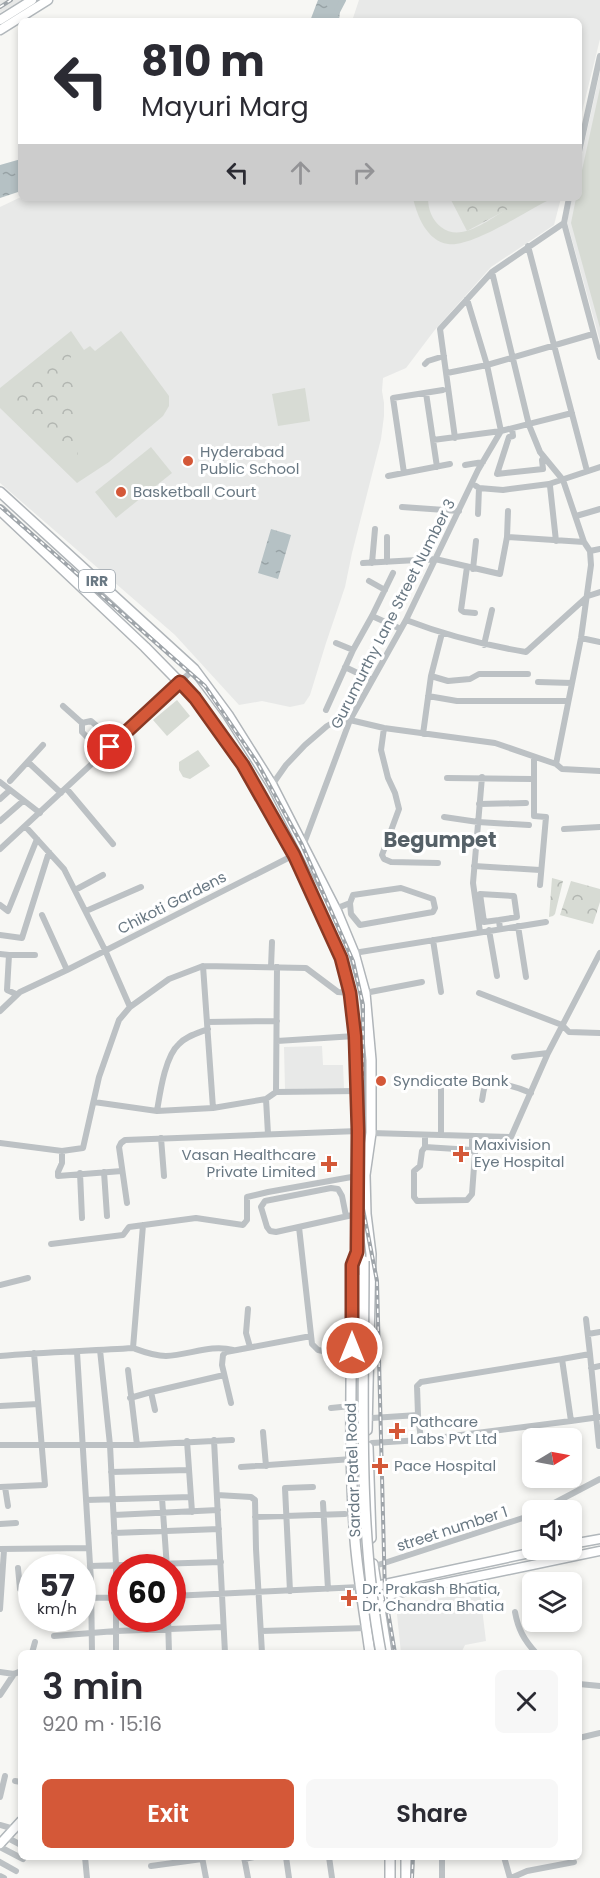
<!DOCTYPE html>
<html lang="en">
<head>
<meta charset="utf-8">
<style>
	:root { --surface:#fff; --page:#f7f7f7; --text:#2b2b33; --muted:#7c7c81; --accent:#d45838 }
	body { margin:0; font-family:Poppins,sans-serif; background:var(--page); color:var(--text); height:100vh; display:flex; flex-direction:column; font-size:22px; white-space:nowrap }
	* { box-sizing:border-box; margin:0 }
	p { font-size:20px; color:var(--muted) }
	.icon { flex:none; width:33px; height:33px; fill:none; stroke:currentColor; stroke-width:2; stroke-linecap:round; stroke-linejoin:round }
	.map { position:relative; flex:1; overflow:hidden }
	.panel { position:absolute; left:18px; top:1650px; width:564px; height:210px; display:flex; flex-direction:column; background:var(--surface); border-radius:9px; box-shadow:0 3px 9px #0003 }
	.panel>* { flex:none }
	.top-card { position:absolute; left:18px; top:18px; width:564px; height:183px; border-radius:9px; box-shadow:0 3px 9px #0003; background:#fff; color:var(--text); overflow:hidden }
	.needle { width:39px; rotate:80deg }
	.fabs { position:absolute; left:522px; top:1428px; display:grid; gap:12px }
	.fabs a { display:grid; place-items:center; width:60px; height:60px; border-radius:9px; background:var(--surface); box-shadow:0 3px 9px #0003; font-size:30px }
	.speed { position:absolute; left:18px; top:1554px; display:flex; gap:12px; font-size:30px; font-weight:700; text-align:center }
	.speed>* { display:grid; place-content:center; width:78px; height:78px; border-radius:50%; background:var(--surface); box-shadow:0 3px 9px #0003; line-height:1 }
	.speed small { font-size:15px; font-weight:400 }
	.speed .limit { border:9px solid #d22; background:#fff; color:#111 }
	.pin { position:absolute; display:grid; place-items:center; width:51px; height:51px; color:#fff; margin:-26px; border:3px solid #fff; border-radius:50%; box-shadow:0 2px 6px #0007 }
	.me { position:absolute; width:66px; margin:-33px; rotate:0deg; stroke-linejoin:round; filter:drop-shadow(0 0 4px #0008) }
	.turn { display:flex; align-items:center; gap:21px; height:126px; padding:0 24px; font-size:27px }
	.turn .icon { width:78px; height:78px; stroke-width:2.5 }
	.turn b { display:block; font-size:42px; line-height:51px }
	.lanes { display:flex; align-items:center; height:57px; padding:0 24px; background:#0003; justify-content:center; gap:30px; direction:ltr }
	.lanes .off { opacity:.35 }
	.round { display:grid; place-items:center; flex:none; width:63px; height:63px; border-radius:9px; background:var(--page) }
	.summary { display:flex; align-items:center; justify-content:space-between; height:102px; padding:0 24px }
	h1 { font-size:36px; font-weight:600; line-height:45px }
	.cta { display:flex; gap:12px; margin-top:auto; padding:12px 24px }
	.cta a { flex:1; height:69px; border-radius:9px; background:var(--accent); color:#fff; font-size:24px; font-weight:600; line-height:69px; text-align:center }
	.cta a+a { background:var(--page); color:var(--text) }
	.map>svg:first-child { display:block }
	.built { fill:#e8e9e8 }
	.grass { fill:#d7dbd4 }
	.forest { fill:url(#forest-crowns) }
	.water { fill:url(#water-ripples) }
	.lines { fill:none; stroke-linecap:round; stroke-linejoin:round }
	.canal { stroke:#b5c1c4; stroke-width:6 }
	.secondary-casing { stroke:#b1b7bb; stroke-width:11 }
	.primary-casing { stroke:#b0b5b9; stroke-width:12 }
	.street { stroke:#bcc1c4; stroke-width:6 }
	.secondary { stroke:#fff; stroke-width:8 }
	.primary { stroke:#fff; stroke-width:9 }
	.rail-casing { stroke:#9fa5aa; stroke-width:4 }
	.rail { stroke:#fff; stroke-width:1.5; stroke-dasharray:4.5; stroke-linecap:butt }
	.primary-bridge-casing { stroke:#b0b5b9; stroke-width:12; stroke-linecap:butt }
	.primary-bridge { stroke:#fff; stroke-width:9 }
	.route-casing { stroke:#8a3924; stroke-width:15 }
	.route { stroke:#d45838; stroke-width:10 }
	.poi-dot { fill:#d45838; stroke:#fff; stroke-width:2 }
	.labels { text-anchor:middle; stroke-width:6; stroke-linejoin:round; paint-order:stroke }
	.shield { fill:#fff; stroke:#96a0a8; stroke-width:1.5 }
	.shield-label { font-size:14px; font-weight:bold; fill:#697883 }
	.poi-label { font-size:15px; fill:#697883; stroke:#fff; text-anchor:start }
	.street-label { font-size:15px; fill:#697883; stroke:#fff }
	.district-label { font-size:21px; font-weight:bold; fill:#566168; stroke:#fff }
</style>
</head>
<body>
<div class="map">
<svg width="600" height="1878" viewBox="0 0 600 1878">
	<defs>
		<pattern id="forest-crowns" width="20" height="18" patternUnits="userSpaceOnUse" patternTransform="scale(1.5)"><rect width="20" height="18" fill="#d7dbd4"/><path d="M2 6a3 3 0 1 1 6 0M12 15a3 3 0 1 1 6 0" fill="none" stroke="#b2b6b1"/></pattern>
		<pattern id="water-ripples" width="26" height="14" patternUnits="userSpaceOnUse" patternTransform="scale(1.5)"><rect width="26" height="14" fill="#b5c1c4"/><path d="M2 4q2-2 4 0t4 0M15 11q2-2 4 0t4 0" fill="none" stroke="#97a2a5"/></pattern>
	</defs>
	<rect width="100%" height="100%" fill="#f7f7f4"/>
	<path class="built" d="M0,0H22L0,13Z
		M359,0H600V39L579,124V21H352Z
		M600,72V341L567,222L572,198H579V167Z
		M21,197L561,198L554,225L491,267L434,331L406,368L383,378L382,391L384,403V416L381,439L352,553L345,587L326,643L310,695L304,704L290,707L262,701L239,705L175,635L0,483V207Z
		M322,1046L323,1065H343L344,1088L285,1089L284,1047Z
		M480,1592L486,1641L465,1645L461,1653H401L396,1605Z"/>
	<path class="grass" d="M600,88V328L571,223L576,198H579V184Z
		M413,198H428C428,209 432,220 441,227C467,248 505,203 530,198C536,197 543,198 549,198L547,201C525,212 470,248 448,244C427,241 417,216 413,198Z
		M71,331L84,350L90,346L95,351L121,331L169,396V406L163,416L109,462L77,483L0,408V388Z
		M305,388L310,421L278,426L272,394Z
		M151,447L172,473L116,518L95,492Z
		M177,700L190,716L167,736L153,720Z
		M198,750L210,766L190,779L183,777L179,770V762Z"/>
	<path class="forest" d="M450,198H529L467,231Z
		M70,344V345L79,470L8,400Z
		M552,878L563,881L555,914L553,916L549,917Z
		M571,881L600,889V902L593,924L560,915Z"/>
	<path class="water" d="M318,0H341L339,21H310Z
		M21,159V191L0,198V165Z
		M271,529L291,535L278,579L258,573Z"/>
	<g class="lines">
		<path class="canal" d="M332,21L343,0"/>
		<defs>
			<path id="secondary" d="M0,20L32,0
				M0,30L48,0
				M572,1544L600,1539
				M376,1586L544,1550
				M378,1597L600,1551
				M0,1844L21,1821"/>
			<path id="primary" d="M0,492L194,669L228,715L272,785L337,912L354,953L365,993L371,1060V1133L365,1175L366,1214L371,1254L367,1430
				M0,510L145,647L195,698L243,765L294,855L341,958L351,997L355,1036L357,1091V1279
				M352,1270C352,1359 348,1450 355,1540C358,1578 365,1615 370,1653
				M368,1447L371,1538
				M373,1564L387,1653
				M406,1857V1878
				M390,1878V1857"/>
		</defs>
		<use href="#secondary" class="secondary-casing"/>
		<use href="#primary" class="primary-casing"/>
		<path class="street" d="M579,152L600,56
			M569,198L564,223L600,357
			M528,246L587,471
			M492,272L529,425L540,452L563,480L584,542L590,551L591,565L581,638L556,764
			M425,364L428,361L444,356
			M447,373L487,365L593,334
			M426,393L437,467
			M512,429L513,436L509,437L497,474L543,469L542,460L544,457
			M455,438L440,329L492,272L564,223
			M433,440L501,431L572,413
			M465,465L483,462
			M404,473L393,398L443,390
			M388,476L450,464
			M476,486L479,488L478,514
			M550,486L556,541
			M479,488L503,490L549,484L600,467
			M402,507L459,511
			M576,516L600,509
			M507,537L584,542
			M590,551L600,549
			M387,562V537
			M363,563L435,559L500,574L507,537L508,511
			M372,563L375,529
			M467,567L461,610L464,612L475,613
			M473,569L476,541
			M369,581L385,590
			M372,616L401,629
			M406,620C445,635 484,645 526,652L588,596L600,592
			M581,638L600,642
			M336,643L353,650
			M484,645L492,610
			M345,667L372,680
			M431,676L448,681L470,679L479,674H528
			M538,682L572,683
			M428,696L457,701H568
			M63,706L82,723V732L89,739L100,734L113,745
			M326,710L353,650L372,616L393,573
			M82,723L91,721L98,727L100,734
			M384,728L381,750L388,778L395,793L399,809L382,855L384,859L391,862L438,863
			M423,734L431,676L442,633
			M534,757V816L546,817L540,885
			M28,762L61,793
			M447,778L533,779
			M10,781L43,745
			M0,782L40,813
			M272,785L286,765L305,745L327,726L336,721L350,720L384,728L495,743L556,764L562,769L600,771
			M66,788L113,844
			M0,799L10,790
			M479,804L526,803
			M444,817L478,822L529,825
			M0,821L23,801
			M25,826L64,869L105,950L130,1007
			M564,829L600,827
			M303,846L350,720L406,620L478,470L501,431L487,365L467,299
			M0,849L194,669
			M474,866L540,870
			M75,890L103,875
			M0,905L8,911L37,839
			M335,909L350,903L351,914L360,925L433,912L435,908L433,899L401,888L353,895L350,903
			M86,911L141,887
			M42,915L67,970
			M499,920L484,922L480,894L514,896L517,917L499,920L500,929
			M518,926L526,977
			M489,930L497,976
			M480,932L473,883L482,777
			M0,935L22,938L49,852
			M433,940L441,992
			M354,953L546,922
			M0,954L9,955L7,990L16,994
			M9,955H35
			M203,966L213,1108
			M271,967L272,942
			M365,993L422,982
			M479,993L562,1025L569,1032L600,1033
			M0,1011L20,992L67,970L294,855
			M207,1022L277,1021
			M277,1041L355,1036
			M514,1057L548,1053
			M441,1087V1135
			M276,1092L357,1091
			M482,1100C483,1097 483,1088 486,1086C495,1079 522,1089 531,1093
			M94,1102L157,1111L213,1108L266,1099
			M157,1111C160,1093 165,1056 179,1044C186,1036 198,1033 208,1029
			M371,1133L511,1137L548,1053L600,953
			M268,1134L266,1099L276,1092L277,967
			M425,1135V1147L422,1151L420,1166L414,1171V1197L417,1201L467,1200L472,1194L475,1153L472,1150V1136
			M161,1138L164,1176
			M0,1143L62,1151L83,1148L99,1077L119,1020L130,1007L169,979L203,966L306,968L338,992L350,993
			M425,1147L472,1150
			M62,1151V1163L58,1172V1176L122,1171
			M104,1172L107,1216
			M80,1173L82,1218
			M127,1203L119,1147L121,1143L125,1140L358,1131
			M346,1216L342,1196L338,1189L331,1188L265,1201L261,1207L267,1227L270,1231L276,1232L357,1214
			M143,1225L133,1348C144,1352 154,1356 166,1356C189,1355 211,1344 233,1350
			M299,1227L312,1344L318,1350L323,1351L352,1348
			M51,1244L123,1235L129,1227L196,1218L243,1225L247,1220V1197L268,1192L357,1176
			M0,1285L28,1278
			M248,1309L246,1333L250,1347
			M588,1334L600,1332
			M100,1350L110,1445L116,1565V1653
			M77,1352L91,1581L92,1653
			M590,1354L599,1446
			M0,1356C44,1352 89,1351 133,1348
			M562,1359L590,1354L586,1319
			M591,1368L600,1366
			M128,1370L137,1445
			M151,1392L224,1375
			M130,1398L151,1392L155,1410
			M231,1403L222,1365L223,1355L226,1352L311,1336
			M0,1406L38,1404
			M331,1408L351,1406
			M418,1415L417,1386L421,1382L562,1359L571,1421L421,1440
			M571,1421L600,1417
			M263,1432L266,1466
			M214,1440L225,1653
			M187,1441L192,1512
			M372,1443L421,1440L418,1415L372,1418
			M0,1445H137L232,1440
			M241,1467L352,1459
			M111,1472L189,1470
			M0,1487L45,1485L34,1353
			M5,1487L8,1506
			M217,1495L251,1497L255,1500L256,1549L262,1653
			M162,1498L167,1568
			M86,1500L191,1497
			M323,1503L328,1589
			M541,1510L600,1479
			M114,1515L218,1510
			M255,1517L345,1514
			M0,1524L16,1523
			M114,1533L219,1529
			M0,1549L89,1548
			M378,1565L532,1515
			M90,1566L221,1562
			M18,1568L20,1589L32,1587
			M290,1591L285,1488L313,1487
			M172,1596L360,1587
			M91,1598L122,1597
			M0,1609L4,1550
			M515,1612C518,1629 524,1640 536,1653
			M168,1618L169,1653
			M261,1631L367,1628
			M54,1636L116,1631L223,1627
			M32,1653L35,1642
			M0,1672L14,1674L21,1671
			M579,1684L600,1686
			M0,1695L14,1674
			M579,1738L600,1733
			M15,1781L21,1782
			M0,1797L5,1776
			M0,1825L21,1831
			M6,1837L21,1845
			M0,1847L23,1859
			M85,1857L87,1878
			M202,1857L206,1878
			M244,1857L248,1878
			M286,1857L289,1878
			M329,1857L332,1878
			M442,1857V1878
			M504,1857L510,1878
			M244,1859L254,1857
			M0,1862L16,1871
			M151,1866L202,1859
			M0,1876L4,1878
			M511,1878L527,1871L574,1862"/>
		<use href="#secondary" class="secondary"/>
		<use href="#primary" class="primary"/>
		<defs>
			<path id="rail" d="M0,7L11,0
				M0,506L205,686L258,764L302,845L353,961L363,1005V1209L377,1281L385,1594L395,1653
				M412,1878L413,1857"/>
		</defs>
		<use href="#rail" class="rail-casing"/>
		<use href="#rail" class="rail"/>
		<defs>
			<path id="primary-bridge" d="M364,1261C364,1392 357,1524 381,1653
				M357,1361V1279"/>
		</defs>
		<use href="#primary-bridge" class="primary-bridge-casing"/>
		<use href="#primary-bridge" class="primary-bridge"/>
	</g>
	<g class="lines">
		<defs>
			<path id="route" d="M110,747L180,682L195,698L243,765L294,855L341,958L350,993L355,1036L358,1131L357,1252L352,1265V1348"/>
		</defs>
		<use href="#route" class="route-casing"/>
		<use href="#route" class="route"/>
	</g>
	<g class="poi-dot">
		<circle cx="188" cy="461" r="6"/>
		<circle cx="121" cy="492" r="6"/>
		<circle cx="381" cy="1081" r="6"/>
		<path d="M458 1145h6v6h6v6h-6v6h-6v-6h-6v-6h6z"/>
		<path d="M326 1155h6v6h6v6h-6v6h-6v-6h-6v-6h6z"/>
		<path d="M394 1422h6v6h6v6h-6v6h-6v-6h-6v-6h6z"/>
		<path d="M377 1457h6v6h6v6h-6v6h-6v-6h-6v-6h6z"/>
		<path d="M346 1589h6v6h6v6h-6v6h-6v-6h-6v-6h6z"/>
	</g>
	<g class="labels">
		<rect class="shield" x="79" y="570" width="36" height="22" rx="4.5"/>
		<g class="shield-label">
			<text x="97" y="586">IRR</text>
		</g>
		<g class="poi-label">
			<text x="200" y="457">Hyderabad<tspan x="200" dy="17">Public School</tspan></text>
			<text x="133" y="497">Basketball Court</text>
			<text x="393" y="1086">Syndicate Bank</text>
			<text x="474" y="1150">Maxivision<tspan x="474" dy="17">Eye Hospital</tspan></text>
			<text x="316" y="1160" text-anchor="end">Vasan Healthcare<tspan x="316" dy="17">Private Limited</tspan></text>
			<text x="410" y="1427">Pathcare<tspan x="410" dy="17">Labs Pvt Ltd</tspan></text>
			<text x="394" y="1471">Pace Hospital</text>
			<text x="362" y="1594">Dr. Prakash Bhatia,<tspan x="362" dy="17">Dr. Chandra Bhatia</tspan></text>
		</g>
		<g class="street-label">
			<text transform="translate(393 614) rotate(-63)" y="5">Gurumurthy Lane Street Number 3</text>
			<text transform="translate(172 903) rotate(-27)" y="5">Chikoti Gardens</text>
			<text transform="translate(353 1470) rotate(-92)" y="5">Sardar Patel Road</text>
			<text transform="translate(452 1529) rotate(-18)" y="5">street number 1</text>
		</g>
		<g class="district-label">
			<text x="440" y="847">Begumpet</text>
		</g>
	</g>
</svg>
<div class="fabs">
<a><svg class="needle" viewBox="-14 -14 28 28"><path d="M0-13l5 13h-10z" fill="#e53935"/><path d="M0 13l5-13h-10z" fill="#7c7c81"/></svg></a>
<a><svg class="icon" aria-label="sound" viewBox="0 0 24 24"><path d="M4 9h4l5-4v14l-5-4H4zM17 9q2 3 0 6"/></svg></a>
<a><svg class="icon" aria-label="layers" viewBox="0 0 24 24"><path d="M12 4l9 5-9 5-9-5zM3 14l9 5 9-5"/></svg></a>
</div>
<div class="speed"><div>57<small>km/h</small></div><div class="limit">60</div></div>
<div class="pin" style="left:110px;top:747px;background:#d93025"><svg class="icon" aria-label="arrive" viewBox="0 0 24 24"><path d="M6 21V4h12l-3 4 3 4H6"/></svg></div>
<svg class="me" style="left:352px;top:1348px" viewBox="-20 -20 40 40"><circle r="17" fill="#d45838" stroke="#fff" stroke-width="3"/><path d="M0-11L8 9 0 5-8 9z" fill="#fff"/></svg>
<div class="top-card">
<div class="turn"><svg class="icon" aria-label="left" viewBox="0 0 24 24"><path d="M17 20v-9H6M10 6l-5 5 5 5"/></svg><div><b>810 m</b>Mayuri Marg</div></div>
<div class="lanes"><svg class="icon" aria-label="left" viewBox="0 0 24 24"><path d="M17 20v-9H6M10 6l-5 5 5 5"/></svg><svg class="icon off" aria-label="ahead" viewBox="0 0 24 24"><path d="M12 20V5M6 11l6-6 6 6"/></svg><svg class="icon off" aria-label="right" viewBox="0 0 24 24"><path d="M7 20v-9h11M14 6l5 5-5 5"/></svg></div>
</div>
<section class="panel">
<div class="summary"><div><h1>3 min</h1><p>920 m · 15:16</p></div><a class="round"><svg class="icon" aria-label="close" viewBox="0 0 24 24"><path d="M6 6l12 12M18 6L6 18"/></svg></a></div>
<div class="cta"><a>Exit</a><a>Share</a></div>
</section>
</div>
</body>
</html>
